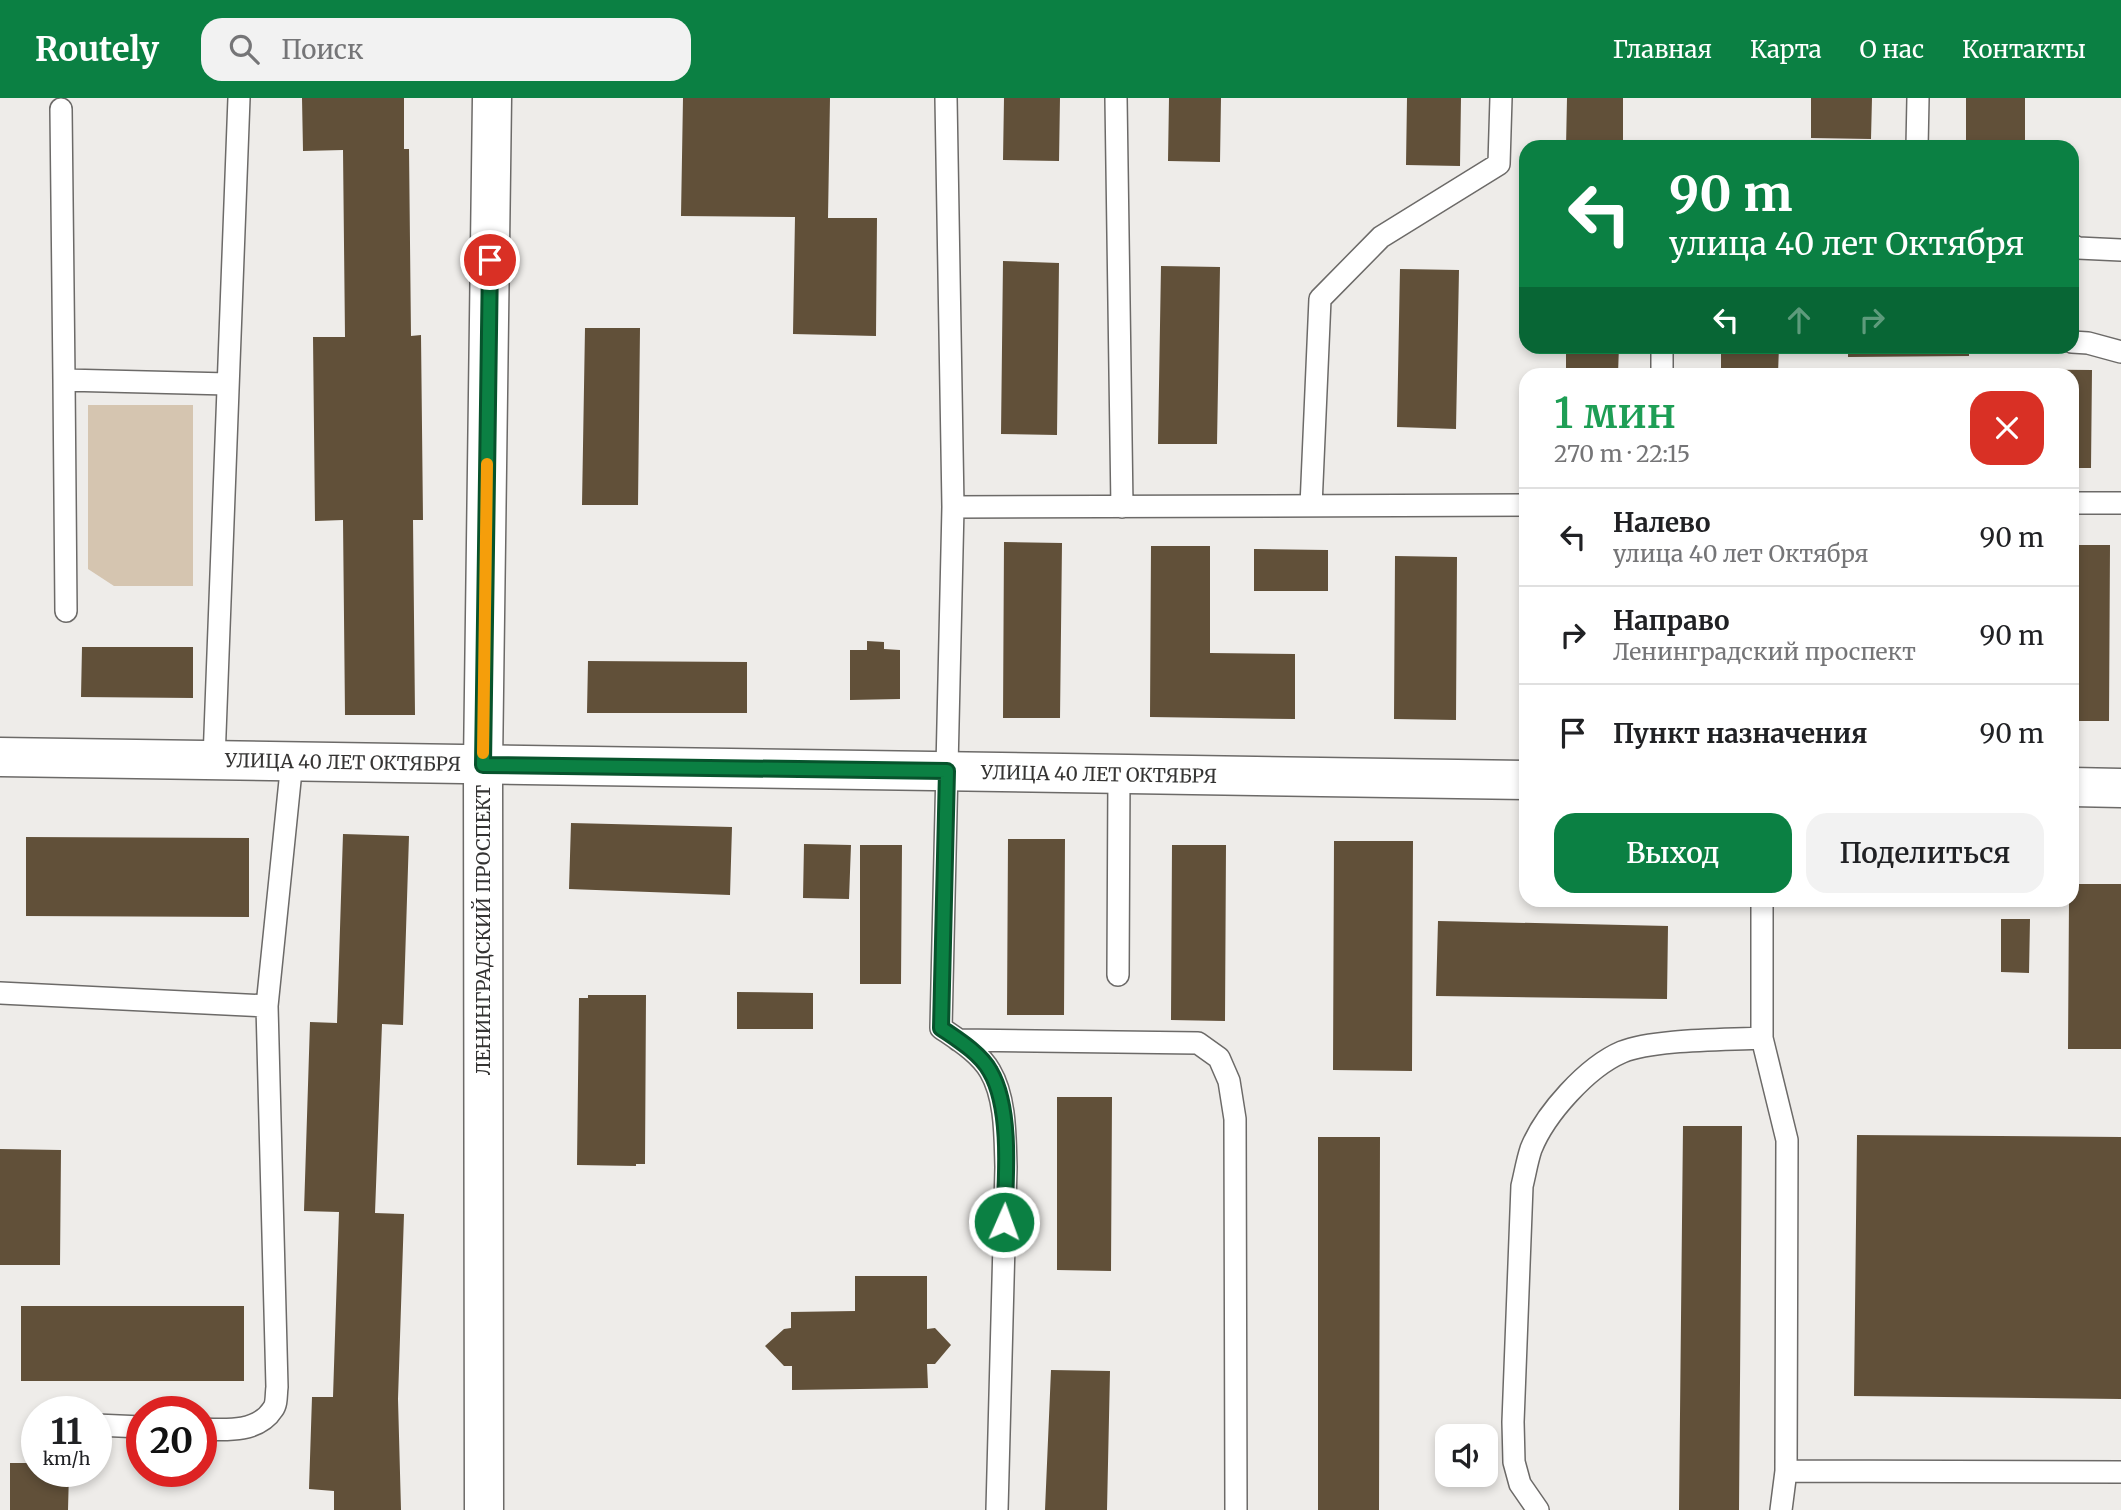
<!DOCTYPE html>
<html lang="ru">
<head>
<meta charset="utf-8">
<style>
	:root { --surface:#fff; --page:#f2f2f2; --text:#202124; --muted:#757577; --line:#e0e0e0; --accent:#0b8043 }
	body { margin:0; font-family:Merriweather,serif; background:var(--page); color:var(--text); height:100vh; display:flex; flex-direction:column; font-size:26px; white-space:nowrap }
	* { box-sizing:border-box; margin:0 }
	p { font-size:23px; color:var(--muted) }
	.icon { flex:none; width:38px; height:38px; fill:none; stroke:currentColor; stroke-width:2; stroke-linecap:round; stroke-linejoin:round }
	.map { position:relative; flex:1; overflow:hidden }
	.sheet { position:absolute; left:1519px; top:270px; width:560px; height:539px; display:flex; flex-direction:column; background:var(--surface); border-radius:21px; box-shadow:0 4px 10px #0003 }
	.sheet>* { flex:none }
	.hud { position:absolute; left:1519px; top:42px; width:560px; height:214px; border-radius:21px; box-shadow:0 4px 10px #0003; background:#0b8043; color:#fff; overflow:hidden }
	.buttons { position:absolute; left:1435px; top:1326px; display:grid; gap:14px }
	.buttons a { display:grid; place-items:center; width:63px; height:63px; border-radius:14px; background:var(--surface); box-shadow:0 4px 10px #0003; font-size:35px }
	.speed { position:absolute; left:21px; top:1298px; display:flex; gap:14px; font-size:35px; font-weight:700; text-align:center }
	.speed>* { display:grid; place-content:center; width:91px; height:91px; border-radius:50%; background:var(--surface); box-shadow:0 4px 10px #0003; line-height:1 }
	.speed small { font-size:18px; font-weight:400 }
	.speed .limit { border:10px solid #d22; background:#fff; color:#111 }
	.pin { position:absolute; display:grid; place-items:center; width:60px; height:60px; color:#fff; margin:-30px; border:4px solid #fff; border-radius:50%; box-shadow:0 2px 7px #0007 }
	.me { position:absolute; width:77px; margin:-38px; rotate:2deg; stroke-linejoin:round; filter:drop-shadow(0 0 5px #0008) }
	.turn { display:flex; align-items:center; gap:24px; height:147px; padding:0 35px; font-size:32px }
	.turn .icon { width:91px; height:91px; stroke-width:2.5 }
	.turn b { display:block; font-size:49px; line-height:60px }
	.lanes { display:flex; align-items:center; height:66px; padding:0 35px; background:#0003; justify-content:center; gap:35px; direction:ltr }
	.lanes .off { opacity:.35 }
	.round { display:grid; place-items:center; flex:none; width:74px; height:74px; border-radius:21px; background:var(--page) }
	.head { display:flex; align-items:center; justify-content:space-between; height:119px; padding:0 35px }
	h1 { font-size:42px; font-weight:600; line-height:52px; color:#1e9e55 }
	.button { display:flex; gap:14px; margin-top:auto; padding:14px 35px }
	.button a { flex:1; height:80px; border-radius:21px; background:var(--accent); color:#fff; font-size:28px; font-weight:600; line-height:80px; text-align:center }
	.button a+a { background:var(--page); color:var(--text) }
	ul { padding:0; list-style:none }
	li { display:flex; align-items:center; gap:21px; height:98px; padding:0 35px; border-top:2px solid var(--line) }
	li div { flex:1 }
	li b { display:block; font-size:26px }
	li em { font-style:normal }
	header { display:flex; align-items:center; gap:42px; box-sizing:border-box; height:98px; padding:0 35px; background:var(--accent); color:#fff }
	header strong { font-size:33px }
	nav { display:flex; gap:38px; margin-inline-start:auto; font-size:24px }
	.search { width:490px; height:63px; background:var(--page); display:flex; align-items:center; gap:18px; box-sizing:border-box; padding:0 24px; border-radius:21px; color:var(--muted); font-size:26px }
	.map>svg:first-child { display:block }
	.green { fill:#d5c5b0 }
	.building { fill:#615039 }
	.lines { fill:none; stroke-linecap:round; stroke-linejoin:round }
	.service-casing { stroke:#6c6a68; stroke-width:24 }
	.minor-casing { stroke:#6c6a68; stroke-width:41 }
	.secondary-casing { stroke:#6c6a68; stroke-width:41 }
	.service { stroke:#fff; stroke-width:21 }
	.minor { stroke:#fff; stroke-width:38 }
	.secondary { stroke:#fff; stroke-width:38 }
	.route-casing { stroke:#07532c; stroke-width:18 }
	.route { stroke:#0b8043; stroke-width:12 }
	.slow { stroke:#f59e0b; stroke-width:12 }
	.labels { text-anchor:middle; stroke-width:7; stroke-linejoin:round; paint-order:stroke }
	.street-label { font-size:19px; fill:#353433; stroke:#fff }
</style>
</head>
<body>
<header>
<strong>Routely</strong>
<div class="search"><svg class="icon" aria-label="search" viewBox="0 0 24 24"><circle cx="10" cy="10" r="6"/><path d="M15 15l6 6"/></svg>Поиск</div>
<nav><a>Главная</a><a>Карта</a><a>О нас</a><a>Контакты</a></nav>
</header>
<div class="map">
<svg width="2121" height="1412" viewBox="0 0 2121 1412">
	<rect width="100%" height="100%" fill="#eeece9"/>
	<path class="green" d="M88,307H193V488H114L88,471Z"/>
	<path class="building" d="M302,0H404V51H409L411,238L421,237L423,422H413L415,617H345L343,422L315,423L313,239H345L343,52L303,53Z
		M683,0H830L828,120H877L876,238L793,236L795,119L681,118Z
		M1004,0H1060L1059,63L1003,62Z
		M1169,0H1221L1220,64L1168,63Z
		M1407,0H1461L1460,68L1406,67Z
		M1567,0H1623V49H1566Z
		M1811,0H1872L1871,41L1811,40Z
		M1966,0H2025V49H1966Z
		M1003,163L1059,165L1057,337L1001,336Z
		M1161,168L1220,169L1217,346H1158Z
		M1400,171L1459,172L1456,331L1397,329Z
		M585,230H640L638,407H582Z
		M1566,248H1619L1618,276H1566Z
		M1721,248H1779L1778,276H1721Z
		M1848,248H1969V258L1848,259Z
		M1991,271L2092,272L2091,370H2072V276H1991Z
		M1004,444L1062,445L1060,620H1003Z
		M2072,447H2110L2109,623H2072Z
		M1151,448H1210V555L1295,556V621L1150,619Z
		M1254,451L1328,452V493H1254Z
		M1395,458L1457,459L1456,622L1394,621Z
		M867,543L884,544V551L900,552V601L850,602V552H867Z
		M82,549H193V600L81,599Z
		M588,563L747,564V615H587Z
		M571,725L732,729L730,797L569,791Z
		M343,736L409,738L403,927L382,926L375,1115L404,1116L398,1301L401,1412H334V1393L309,1391L312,1299H333L339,1114L304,1113L310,924L337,925Z
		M26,739L249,740V819L26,818Z
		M1008,741H1065L1064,917H1007Z
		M1334,743H1413L1412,973L1333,972Z
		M804,746L851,747L849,801L803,800Z
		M860,747H902L901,886H860Z
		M1172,747H1226L1225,923L1171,922Z
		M2072,786H2121V951H2068L2069,802H2072Z
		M1948,802H1977V808H1948Z
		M2001,821H2030L2029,875L2001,874Z
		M1438,823L1668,828L1667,901L1436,898Z
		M737,894L813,895V931H737Z
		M588,897H646L645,1066H636V1068L577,1067L579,900H588Z
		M1057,999H1112L1111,1173L1057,1172Z
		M1683,1028H1742L1739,1412H1679Z
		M1857,1037L2121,1039V1301L1854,1298Z
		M1318,1039H1380L1379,1412H1318Z
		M0,1051L61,1052L60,1167H0Z
		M855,1178H927V1231L935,1230L951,1247L935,1266H927L928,1290L792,1292V1268H784L765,1248L784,1231L791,1230V1214L855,1213Z
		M21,1208H244V1283H21Z
		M1051,1272L1110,1273L1107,1412H1045Z
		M10,1365H37V1374H69L68,1412H10Z"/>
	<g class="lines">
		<defs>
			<path id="service" d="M946,0L953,409L941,930C957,941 980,955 990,973C1006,1000 1005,1039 1006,1069L997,1412
				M1116,0L1122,409
				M61,11L64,282L228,286
				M1917,49L1918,0
				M2072,147L2078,150L2121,152
				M2072,244L2088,245L2121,254
				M1662,248V276
				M64,282L66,513
				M2072,405H2121
				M1311,408L1320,201L1381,139L1499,66L1501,0
				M953,409L1526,407
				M214,662L239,0
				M1762,802V940L1787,1042L1786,1373L1781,1412
				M1118,877L1119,676
				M0,895L267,908L292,663
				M958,942L1198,945L1219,960L1229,983L1235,1021L1236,1412
				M96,1327L142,1329
				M201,1331C225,1332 258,1335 273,1311C277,1306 276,1296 277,1289L267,908
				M1786,1373L2121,1374
				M1538,1412L1520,1386L1514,1364L1513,1324L1522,1088C1525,1076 1527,1063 1531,1051C1545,1016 1587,969 1622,954C1654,941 1725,942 1762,940"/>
			<path id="minor" d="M0,659L1526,682
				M2072,689L2121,690"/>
			<path id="secondary" d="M484,1412L483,667L492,0"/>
		</defs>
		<use href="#service" class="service-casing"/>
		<use href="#minor" class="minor-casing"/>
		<use href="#secondary" class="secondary-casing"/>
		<use href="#service" class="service"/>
		<use href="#minor" class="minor"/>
		<use href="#secondary" class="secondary"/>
	</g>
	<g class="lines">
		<defs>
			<path id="route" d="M490,162L483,667L947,673L941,930C957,941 980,955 990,973C1012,1010 1006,1081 1004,1124"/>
		</defs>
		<use href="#route" class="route-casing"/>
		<use href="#route" class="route"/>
		<path class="slow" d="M483,655L487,366"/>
	</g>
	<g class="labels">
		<g class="street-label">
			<text transform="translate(343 664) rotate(1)" y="7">УЛИЦА 40 ЛЕТ ОКТЯБРЯ</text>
			<text transform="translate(1099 676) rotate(1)" y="7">УЛИЦА 40 ЛЕТ ОКТЯБРЯ</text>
			<text transform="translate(483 832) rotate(-90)" y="7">ЛЕНИНГРАДСКИЙ ПРОСПЕКТ</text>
		</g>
	</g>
</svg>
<div class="buttons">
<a><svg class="icon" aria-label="sound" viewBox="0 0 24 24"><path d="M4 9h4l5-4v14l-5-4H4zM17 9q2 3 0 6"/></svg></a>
</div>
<div class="speed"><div>11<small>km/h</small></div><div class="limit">20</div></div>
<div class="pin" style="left:490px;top:162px;background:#d93025"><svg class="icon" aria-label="arrive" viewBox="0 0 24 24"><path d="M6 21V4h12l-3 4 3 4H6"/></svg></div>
<svg class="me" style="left:1004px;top:1124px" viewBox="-20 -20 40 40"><circle r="17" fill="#0b8043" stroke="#fff" stroke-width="3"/><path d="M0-11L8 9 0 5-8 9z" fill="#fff"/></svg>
<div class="hud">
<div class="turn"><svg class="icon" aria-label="left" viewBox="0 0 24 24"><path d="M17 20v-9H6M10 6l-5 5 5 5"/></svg><div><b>90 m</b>улица 40 лет Октября</div></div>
<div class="lanes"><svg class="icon" aria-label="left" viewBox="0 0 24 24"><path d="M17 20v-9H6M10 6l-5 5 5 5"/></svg><svg class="icon off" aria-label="ahead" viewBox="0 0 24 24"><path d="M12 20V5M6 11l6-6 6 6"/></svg><svg class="icon off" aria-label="right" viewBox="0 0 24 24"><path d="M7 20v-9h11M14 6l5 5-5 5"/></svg></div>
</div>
<section class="sheet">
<div class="head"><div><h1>1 мин</h1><p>270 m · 22:15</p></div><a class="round" style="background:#d93025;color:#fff"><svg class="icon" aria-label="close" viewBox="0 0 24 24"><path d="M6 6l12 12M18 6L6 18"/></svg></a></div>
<ul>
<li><svg class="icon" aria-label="left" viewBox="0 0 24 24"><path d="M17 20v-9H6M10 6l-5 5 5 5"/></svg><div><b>Налево</b><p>улица 40 лет Октября</p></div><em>90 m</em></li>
<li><svg class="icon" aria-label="right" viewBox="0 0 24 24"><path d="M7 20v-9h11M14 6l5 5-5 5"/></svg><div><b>Направо</b><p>Ленинградский проспект</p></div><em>90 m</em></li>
<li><svg class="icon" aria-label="arrive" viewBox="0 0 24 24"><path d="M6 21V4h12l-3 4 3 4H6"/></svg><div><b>Пункт назначения</b></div><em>90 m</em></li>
</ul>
<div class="button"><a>Выход</a><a>Поделиться</a></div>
</section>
</div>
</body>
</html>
